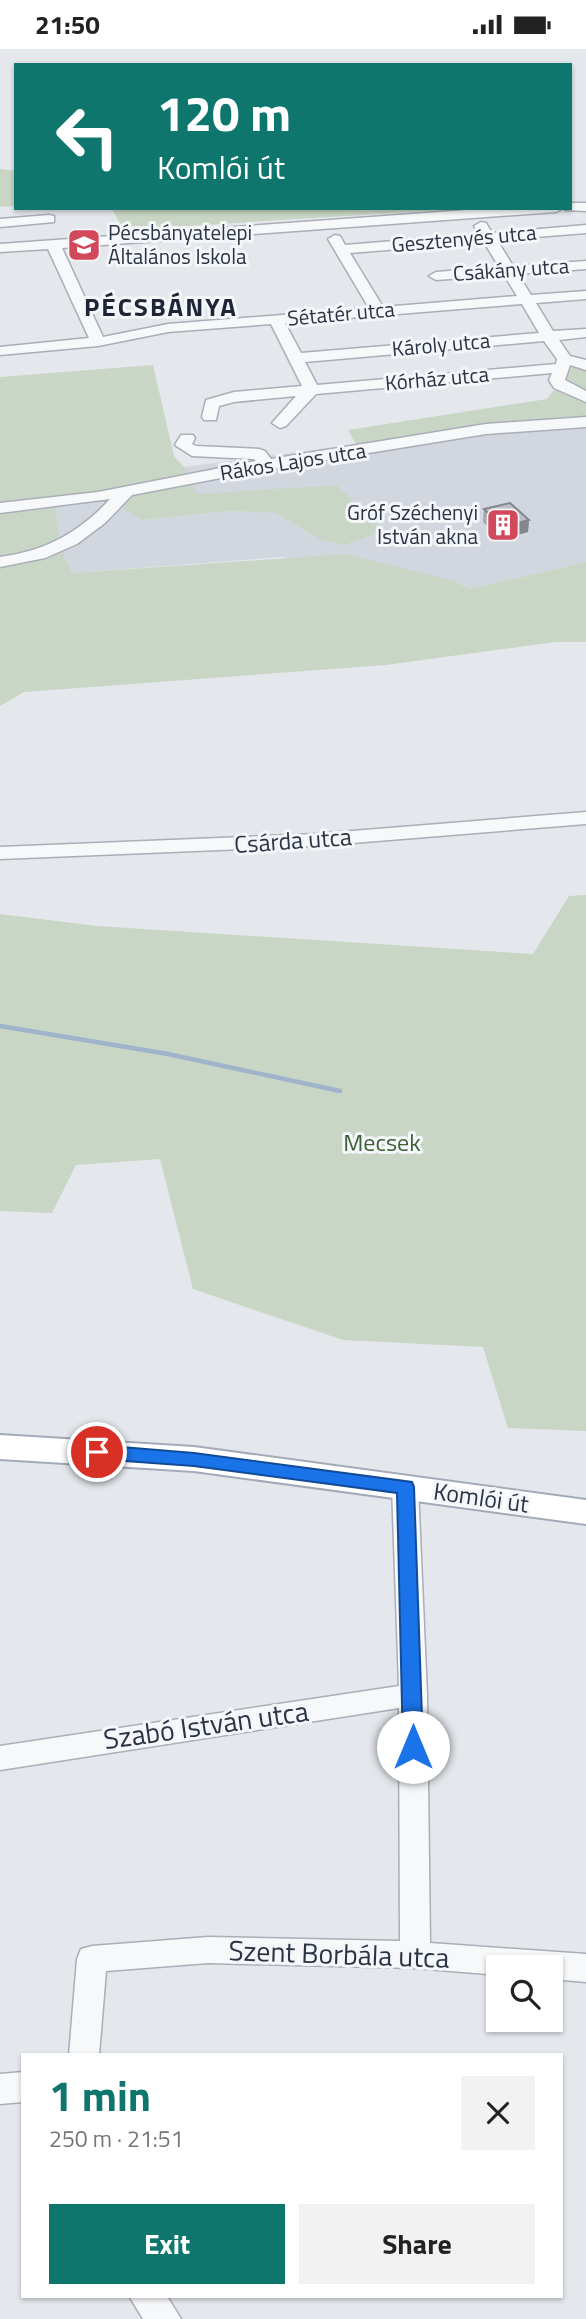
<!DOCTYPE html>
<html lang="en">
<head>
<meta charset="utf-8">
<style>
	:root { --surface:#fff; --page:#f2f2f2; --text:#222; --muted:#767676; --accent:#0f766e }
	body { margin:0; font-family:"Titillium Web",sans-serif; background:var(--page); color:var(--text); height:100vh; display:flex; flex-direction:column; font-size:26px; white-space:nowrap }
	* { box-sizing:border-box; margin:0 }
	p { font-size:23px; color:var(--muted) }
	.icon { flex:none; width:38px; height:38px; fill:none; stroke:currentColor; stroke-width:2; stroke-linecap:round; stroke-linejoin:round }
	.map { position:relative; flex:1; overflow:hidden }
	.details { position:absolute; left:21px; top:2004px; width:542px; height:245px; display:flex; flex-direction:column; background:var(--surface); border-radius:0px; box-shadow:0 2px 5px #0004 }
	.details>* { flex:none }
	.guide { position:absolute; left:14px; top:14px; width:558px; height:147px; border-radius:0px; box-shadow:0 2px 5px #0004; background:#0f766e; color:#fff; overflow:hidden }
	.buttons { position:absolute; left:486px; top:1906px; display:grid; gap:14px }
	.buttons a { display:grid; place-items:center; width:77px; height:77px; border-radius:0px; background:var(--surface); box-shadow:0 2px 5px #0004; font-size:35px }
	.pin { position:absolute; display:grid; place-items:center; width:60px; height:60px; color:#fff; margin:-30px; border:4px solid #fff; border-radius:50%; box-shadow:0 2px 7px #0007 }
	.me { position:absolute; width:77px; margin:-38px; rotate:0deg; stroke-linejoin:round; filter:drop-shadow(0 0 5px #0008) }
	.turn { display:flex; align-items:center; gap:24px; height:147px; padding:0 28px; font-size:32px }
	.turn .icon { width:91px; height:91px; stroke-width:2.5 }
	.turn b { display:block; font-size:49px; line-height:60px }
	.round { display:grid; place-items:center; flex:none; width:74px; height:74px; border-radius:0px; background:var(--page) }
	.overview { display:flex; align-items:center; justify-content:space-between; height:119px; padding:0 28px }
	h1 { font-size:42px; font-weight:700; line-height:52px; color:var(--accent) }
	.primary-button { display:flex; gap:14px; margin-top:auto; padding:14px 28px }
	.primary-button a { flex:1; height:80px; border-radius:0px; background:var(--accent); color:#fff; font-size:28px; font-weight:700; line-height:80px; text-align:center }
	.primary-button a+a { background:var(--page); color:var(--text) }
	.status { display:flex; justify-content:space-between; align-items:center; height:49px; padding:0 35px; background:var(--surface); direction:ltr }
	.status svg { height:19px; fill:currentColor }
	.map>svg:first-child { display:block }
	.built { fill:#d2d6de }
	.green { fill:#c9d6c5 }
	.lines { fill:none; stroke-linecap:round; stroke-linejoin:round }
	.stream { stroke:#9fb4cc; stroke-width:4.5 }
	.minor-casing { stroke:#a9aeb7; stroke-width:3 }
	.major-casing { stroke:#a3abb8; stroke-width:4 }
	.minor { fill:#f7f8fa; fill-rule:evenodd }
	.major { fill:#fff; fill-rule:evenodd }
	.wall { fill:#a1a5ae }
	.shaded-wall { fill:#83868d }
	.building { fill:#bbc0ca; stroke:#83868d; stroke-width:2 }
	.route { fill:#1a73e8; stroke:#114b97; stroke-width:2 }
	.labels { text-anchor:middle; stroke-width:6; stroke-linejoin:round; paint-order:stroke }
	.far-poi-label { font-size:21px; fill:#2b3445; stroke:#f4f6f9; text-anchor:start }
	.far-street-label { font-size:21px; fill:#2b3445; stroke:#f4f6f9 }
	.street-label { font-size:24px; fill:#2b3445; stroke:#f4f6f9 }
	.park-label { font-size:24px; fill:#3f6138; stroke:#f4f6f9 }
	.far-district-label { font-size:26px; font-weight:bold; letter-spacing:2px; fill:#1d2536; stroke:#f4f6f9 }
	.near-street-label { font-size:28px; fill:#2b3445; stroke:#f4f6f9 }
</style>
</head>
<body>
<div class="status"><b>21:50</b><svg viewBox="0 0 49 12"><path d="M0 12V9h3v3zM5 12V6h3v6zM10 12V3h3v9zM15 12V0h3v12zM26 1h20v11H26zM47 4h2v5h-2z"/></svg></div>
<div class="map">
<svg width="586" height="2270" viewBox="0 0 586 2270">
	<rect width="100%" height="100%" fill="#e4e7ec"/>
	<path class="built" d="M586,370V513L469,540L455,532L281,508L72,524L64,511L57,481L56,457L129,445L143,471L229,462L275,464L321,491L345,496L382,482L337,436L197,446L184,418L356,395Z"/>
	<path class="green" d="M0,120L16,122V157L0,158Z
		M111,159H474L124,181Z
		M153,316L174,407L184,418L197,445L337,436L383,482L345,496L321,491L275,464L229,462L143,471L124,461L128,445L56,457C57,481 60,503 72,524L346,505L455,532L469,540L586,513V593H555L386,616L24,643L0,657V328Z
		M572,318L586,319V370L356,395L348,381L547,350Z
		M586,846V1382L508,1379L483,1298L343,1291L193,1240L160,1110L76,1116L52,1164L0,1162V865L97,877L533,905L569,847Z"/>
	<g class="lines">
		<path class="stream" d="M0,977L168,1005L340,1042"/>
		<defs>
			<path id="minor" d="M570,154H586V162L565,161L570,159Z
				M495,159H563L556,163L62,199L103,288L168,275L369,259L328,190L335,186L340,187L345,196L479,185L474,177L481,173L486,174L492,184L586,176V184L497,191L513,217L586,212V220L518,225L531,246L586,242V250L536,254L553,282L586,280V288L559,291L570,307L586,311V321L570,316L565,331L586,342V353L554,339L549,331L552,324L316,345L286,377L280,379L272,374L296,347L234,353L219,357L216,371H204L202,368L206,351L234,343L302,337L271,275L168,283L98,297L0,306V298L89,289L48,200L0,203V195ZM484,193L499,218L436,223L429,227L436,231L504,226L517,247L383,258L350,204ZM522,255L539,284L301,304L285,274ZM544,292L557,310L556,315L317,336L305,313Z
				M49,166L54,167V173L0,178V170Z
				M586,368V378L486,385L257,422L132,446L105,474L77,495L45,509L0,518V508C45,502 79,484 110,450L0,464V454L98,443L256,412L254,410L192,407L175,396L181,386H193L195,389L192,395L196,397L259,400L265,402L271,410L486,375Z
				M586,763V775L315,797L0,810V798L315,785Z
				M405,1428L414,1431L418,1438L427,1646L430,1894L586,1905V1933L551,1930V1918H499V1926L415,1919L208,1914L106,1922L99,2006H69L77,1910L81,1900L92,1897L208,1888L400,1892L399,1659L0,1721V1697L399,1637L392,1438L396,1431Z
				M23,2023V2053L0,2055V2025Z
				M129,2247H167L181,2270H143Z"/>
			<path id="major" d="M0,1386L194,1398L586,1451V1475L194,1422L0,1410Z"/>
		</defs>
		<use href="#minor" class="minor-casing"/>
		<use href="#major" class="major-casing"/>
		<use href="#minor" class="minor"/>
		<use href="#major" class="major"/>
	</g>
	<path class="wall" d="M484,460L529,471L528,483L501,490L483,473Z"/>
	<path class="shaded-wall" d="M529,471L528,483L501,490L502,478Z"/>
	<path class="building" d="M510,454L529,471L502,478L484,460Z"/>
	<path class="route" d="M97,1396L194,1404L412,1433L414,1438L423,1698L420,1703L413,1706L406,1703L403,1698L397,1444L194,1417L97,1410L91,1408L89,1403L91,1398Z"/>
	<defs>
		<symbol id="school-square" viewBox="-11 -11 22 22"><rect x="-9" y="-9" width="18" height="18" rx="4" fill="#d1495b" stroke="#f4f6f9"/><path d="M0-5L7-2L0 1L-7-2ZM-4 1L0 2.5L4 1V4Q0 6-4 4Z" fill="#fff"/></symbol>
		<symbol id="building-square" viewBox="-11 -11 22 22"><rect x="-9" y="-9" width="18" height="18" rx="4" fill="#d1495b" stroke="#f4f6f9"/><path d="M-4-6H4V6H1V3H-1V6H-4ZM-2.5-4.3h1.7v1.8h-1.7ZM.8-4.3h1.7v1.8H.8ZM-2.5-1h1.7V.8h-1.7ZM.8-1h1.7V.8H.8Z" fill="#fff"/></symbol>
	</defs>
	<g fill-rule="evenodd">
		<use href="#school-square" x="65" y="177" width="38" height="38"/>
		<use href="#building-square" x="484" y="457" width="38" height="38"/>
	</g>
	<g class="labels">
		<g class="far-poi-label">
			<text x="108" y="191">Pécsbányatelepi<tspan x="108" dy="24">Általános Iskola</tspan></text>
			<text x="478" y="471" text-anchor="end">Gróf Széchenyi<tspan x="478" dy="24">István akna</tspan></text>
		</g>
		<g class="far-street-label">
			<text transform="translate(464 190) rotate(-5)" y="7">Gesztenyés utca</text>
			<text transform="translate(511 221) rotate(-4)" y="7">Csákány utca</text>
			<text transform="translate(341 265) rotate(-5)" y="7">Sétatér utca</text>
			<text transform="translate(441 296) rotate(-5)" y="7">Károly utca</text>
			<text transform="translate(437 330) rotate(-5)" y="7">Kórház utca</text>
			<text transform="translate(293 413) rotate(-9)" y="7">Rákos Lajos utca</text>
		</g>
		<g class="street-label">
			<text transform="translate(293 792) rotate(-4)" y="8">Csárda utca</text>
			<text transform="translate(481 1449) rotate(8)" y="8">Komlói út</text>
		</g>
		<g class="park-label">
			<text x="382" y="1102">Mecsek</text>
		</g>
		<g class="far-district-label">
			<text x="161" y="267">PÉCSBÁNYA</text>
		</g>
		<g class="near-street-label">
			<text transform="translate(206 1676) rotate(-8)" y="10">Szabó István utca</text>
			<text transform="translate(339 1905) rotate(2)" y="10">Szent Borbála utca</text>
		</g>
	</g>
</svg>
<div class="buttons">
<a><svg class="icon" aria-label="search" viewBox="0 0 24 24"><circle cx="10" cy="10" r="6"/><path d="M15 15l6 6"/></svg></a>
</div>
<div class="pin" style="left:97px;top:1403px;background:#d93025"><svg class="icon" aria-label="arrive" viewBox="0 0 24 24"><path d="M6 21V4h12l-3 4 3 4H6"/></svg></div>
<svg class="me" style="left:413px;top:1698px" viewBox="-20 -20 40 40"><circle r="19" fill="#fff"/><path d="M0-13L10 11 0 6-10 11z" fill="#1a73e8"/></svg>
<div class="guide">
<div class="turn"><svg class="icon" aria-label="left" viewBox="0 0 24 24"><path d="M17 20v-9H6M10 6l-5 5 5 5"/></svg><div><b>120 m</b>Komlói út</div></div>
</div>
<section class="details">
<div class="overview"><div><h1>1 min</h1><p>250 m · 21:51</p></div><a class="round"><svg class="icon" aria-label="close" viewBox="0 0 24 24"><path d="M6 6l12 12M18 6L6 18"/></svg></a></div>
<div class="primary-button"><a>Exit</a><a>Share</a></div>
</section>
</div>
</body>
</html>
